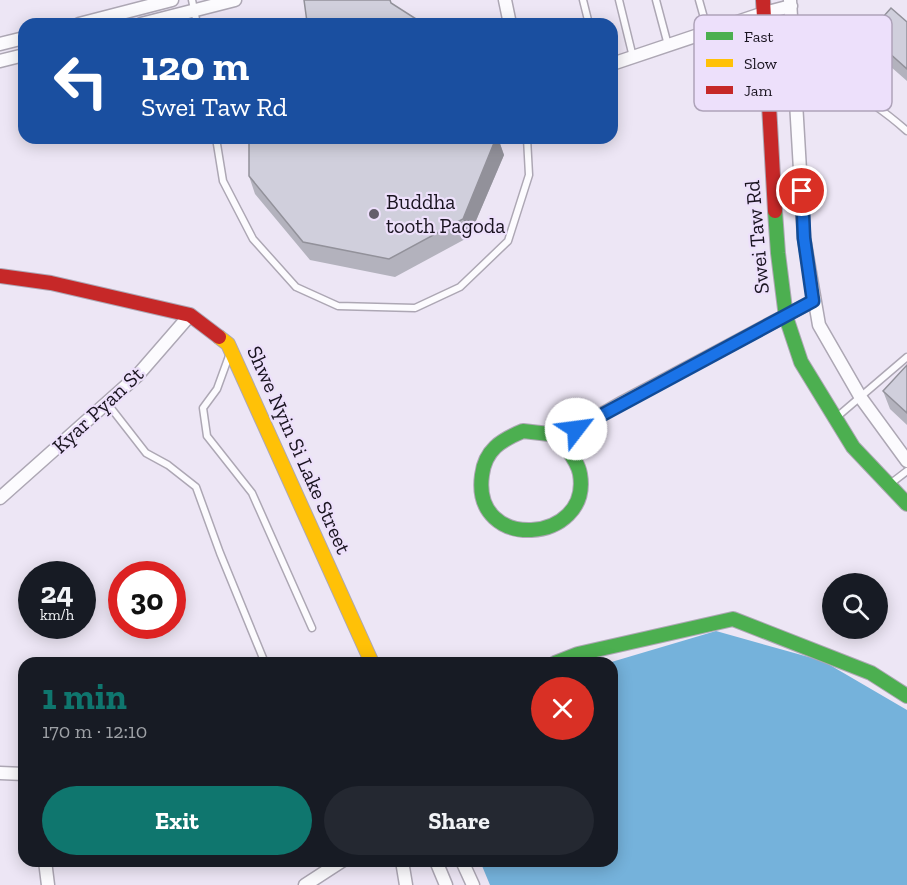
<!DOCTYPE html>
<html lang="en">
<head>
<meta charset="utf-8">
<style>
	:root { --surface:#171b24; --page:#242831; --text:#f1f3f6; --muted:#9ea1a6; --accent:#0f766e }
	body { margin:0; font-family:"Zilla Slab",serif; background:var(--page); color:var(--text); height:100vh; display:flex; flex-direction:column; font-size:22px; white-space:nowrap }
	* { box-sizing:border-box; margin:0 }
	p { font-size:20px; color:var(--muted) }
	.icon { flex:none; width:33px; height:33px; fill:none; stroke:currentColor; stroke-width:2; stroke-linecap:round; stroke-linejoin:round }
	.map { position:relative; flex:1; overflow:hidden }
	.details { position:absolute; left:18px; top:657px; width:600px; height:210px; display:flex; flex-direction:column; background:var(--surface); border-radius:18px; box-shadow:0 3px 15px #0003 }
	.details>* { flex:none }
	.hud { position:absolute; left:18px; top:18px; width:600px; height:126px; border-radius:18px; box-shadow:0 3px 15px #0003; background:#1a4fa0; color:#fff; overflow:hidden }
	.controls { position:absolute; left:822px; top:573px; display:grid; gap:12px }
	.controls a { display:grid; place-items:center; width:66px; height:66px; border-radius:50%; background:var(--surface); box-shadow:0 3px 15px #0003; font-size:30px }
	.speed { position:absolute; left:18px; top:561px; display:flex; gap:12px; font-size:30px; font-weight:700; text-align:center }
	.speed>* { display:grid; place-content:center; width:78px; height:78px; border-radius:50%; background:var(--surface); box-shadow:0 3px 15px #0003; line-height:1 }
	.speed small { font-size:15px; font-weight:400 }
	.speed .limit { border:9px solid #d22; background:#fff; color:#111 }
	.pin { position:absolute; display:grid; place-items:center; width:51px; height:51px; color:#fff; margin:-26px; border:3px solid #fff; border-radius:50%; box-shadow:0 2px 6px #0007 }
	.me { position:absolute; width:66px; margin:-33px; rotate:60deg; stroke-linejoin:round; filter:drop-shadow(0 0 4px #0008) }
	.turn { display:flex; align-items:center; gap:21px; height:126px; padding:0 24px; font-size:27px }
	.turn .icon { width:78px; height:78px; stroke-width:2.5 }
	.turn b { display:block; font-size:42px; line-height:51px }
	.round { display:grid; place-items:center; flex:none; width:63px; height:63px; border-radius:32px; background:var(--page) }
	.headline { display:flex; align-items:center; justify-content:space-between; height:102px; padding:0 24px }
	h1 { font-size:36px; font-weight:800; line-height:45px; color:var(--accent) }
	.primary-button { display:flex; gap:12px; margin-top:auto; padding:12px 24px }
	.primary-button a { flex:1; height:69px; border-radius:36px; background:var(--accent); color:#fff; font-size:24px; font-weight:800; line-height:69px; text-align:center }
	.primary-button a+a { background:var(--page); color:var(--text) }
	.map>svg:first-child { display:block }
	.water { fill:#75b2db }
	.lines { fill:none; stroke-linecap:round; stroke-linejoin:round }
	.lane-casing { stroke:#ada7b4; stroke-width:9 }
	.street-casing { stroke:#ada7b4; stroke-width:15 }
	.fast-casing { stroke:#ada7b4; stroke-width:16 }
	.slow-casing { stroke:#ada7b4; stroke-width:16 }
	.jam-casing { stroke:#ada7b4; stroke-width:16 }
	.lane { stroke:#fcfbfe; stroke-width:6 }
	.street { stroke:#fcfbfe; stroke-width:12 }
	.fast { stroke:#4caf50; stroke-width:14 }
	.slow { stroke:#ffc107; stroke-width:14 }
	.jam { stroke:#c62828; stroke-width:14 }
	.wall { fill:#b3b2bd }
	.shaded-wall { fill:#92919a }
	.building { fill:#d0cfdc; stroke:#92919a; stroke-width:1.5 }
	.route-casing { stroke:#114b97; stroke-width:15 }
	.route { stroke:#1a73e8; stroke-width:10 }
	.poi-dot { fill:#645e6b; stroke:#ede0fb; stroke-width:2 }
	.labels { text-anchor:middle; stroke-width:4.5; stroke-linejoin:round; paint-order:stroke }
	.poi-label { font-size:21px; fill:#1a1420; stroke:#ede0fb; text-anchor:start }
	.street-label { font-size:21px; fill:#1a1420; stroke:#ede0fb }
	.key { fill:#ede0fb; stroke:#aea3b9; stroke-width:1.5 }
	.key-label { font-size:16px; fill:#1a1420 }
</style>
</head>
<body>
<div class="map">
<svg width="907" height="885" viewBox="0 0 907 885">
	<rect width="100%" height="100%" fill="#ede6f5"/>
	<path class="water" d="M716,631L823,661L907,710V885H490L480,861H612V663H608Z"/>
	<g class="lines">
		<defs>
			<path id="lane" d="M192,0L197,24
				M583,0L589,24
				M619,0L633,57
				M656,0L668,45
				M699,0L708,32
				M770,76C828,73 865,94 907,131
				M216,138L223,181L253,239L296,287L338,306L415,308L460,287L508,241L529,175L527,138
				M229,356L217,389L203,408L207,436L252,493L312,628
				M107,403L146,453L168,465L196,487L220,553L265,663
				M838,416L907,357
				M890,484L907,471"/>
			<path id="street" d="M505,0L510,24
				M790,0L804,238L819,325L861,398L907,461
				M79,24L172,0
				M141,24L235,0
				M0,44L24,38
				M0,61L24,55
				M612,64L764,13L791,6
				M560,438L623,402L813,301
				M0,498L137,376L190,315
				M0,773L24,774
				M45,861L48,885
				M402,861L406,885
				M436,861L446,885
				M462,861L473,885
				M305,885L342,861"/>
			<path id="fast" d="M775,211L778,253L786,317L801,362L853,447L907,504
				M523,431L549,434L560,438C566,449 578,461 580,474C592,544 471,553 482,475C485,450 501,440 523,431Z
				M555,663L578,654L733,619L871,673L907,696"/>
			<path id="slow" d="M219,337L228,344L372,663"/>
			<path id="jam" d="M763,0L775,211
				M0,276L51,283L190,315L219,337"/>
		</defs>
		<use href="#lane" class="lane-casing"/>
		<use href="#street" class="street-casing"/>
		<use href="#fast" class="fast-casing"/>
		<use href="#slow" class="slow-casing"/>
		<use href="#jam" class="jam-casing"/>
		<use href="#lane" class="lane"/>
		<use href="#street" class="street"/>
		<use href="#fast" class="fast"/>
		<use href="#slow" class="slow"/>
		<use href="#jam" class="jam"/>
	</g>
	<path class="wall" d="M907,22V81L874,52L868,34Z
		M249,138H498L504,155L469,237L395,277L310,260L255,194L249,176Z
		M907,365V425L890,409L883,391Z"/>
	<path class="shaded-wall" d="M496,138H498L504,155L469,237L463,219Z"/>
	<path class="building" d="M304,0H390L391,3L424,24H305L307,22Z
		M891,8L907,22V69L868,34Z
		M249,138H496L463,219L389,259L303,242L249,176Z
		M907,365V413L883,391Z"/>
	<g class="lines">
		<defs>
			<path id="route" d="M576,429L813,301L804,238L802,191"/>
		</defs>
		<use href="#route" class="route-casing"/>
		<use href="#route" class="route"/>
	</g>
	<circle class="poi-dot" cx="374" cy="214" r="6"/>
	<g class="labels">
		<g class="poi-label">
			<text x="386" y="209">Buddha<tspan x="386" dy="24">tooth Pagoda</tspan></text>
		</g>
		<g class="street-label">
			<text transform="translate(757 237) rotate(-95)" y="7">Swei Taw Rd</text>
			<text transform="translate(98 410) rotate(-43)" y="7">Kyar Pyan St</text>
			<text transform="translate(299 450) rotate(66)" y="7">Shwe Nyin Si Lake Street</text>
		</g>
	</g>
	<rect x="694" y="15" width="198" height="96" rx="9" class="key"/>
	<rect x="706" y="32" width="27" height="8" fill="#4caf50"/>
	<rect x="706" y="59" width="27" height="8" fill="#ffc107"/>
	<rect x="706" y="86" width="27" height="8" fill="#c62828"/>
	<g class="key-label">
		<text x="744" y="42">Fast</text>
		<text x="744" y="69">Slow</text>
		<text x="744" y="96">Jam</text>
	</g>
</svg>
<div class="controls">
<a><svg class="icon" aria-label="search" viewBox="0 0 24 24"><circle cx="10" cy="10" r="6"/><path d="M15 15l6 6"/></svg></a>
</div>
<div class="speed"><div>24<small>km/h</small></div><div class="limit">30</div></div>
<div class="pin" style="left:802px;top:191px;background:#d93025"><svg class="icon" aria-label="arrive" viewBox="0 0 24 24"><path d="M6 21V4h12l-3 4 3 4H6"/></svg></div>
<svg class="me" style="left:576px;top:429px" viewBox="-20 -20 40 40"><circle r="19" fill="#fff"/><path d="M0-13L10 11 0 6-10 11z" fill="#1a73e8"/></svg>
<div class="hud">
<div class="turn"><svg class="icon" aria-label="left" viewBox="0 0 24 24"><path d="M17 20v-9H6M10 6l-5 5 5 5"/></svg><div><b>120 m</b>Swei Taw Rd</div></div>
</div>
<section class="details">
<div class="headline"><div><h1>1 min</h1><p>170 m · 12:10</p></div><a class="round" style="background:#d93025;color:#fff"><svg class="icon" aria-label="close" viewBox="0 0 24 24"><path d="M6 6l12 12M18 6L6 18"/></svg></a></div>
<div class="primary-button"><a>Exit</a><a>Share</a></div>
</section>
</div>
</body>
</html>
